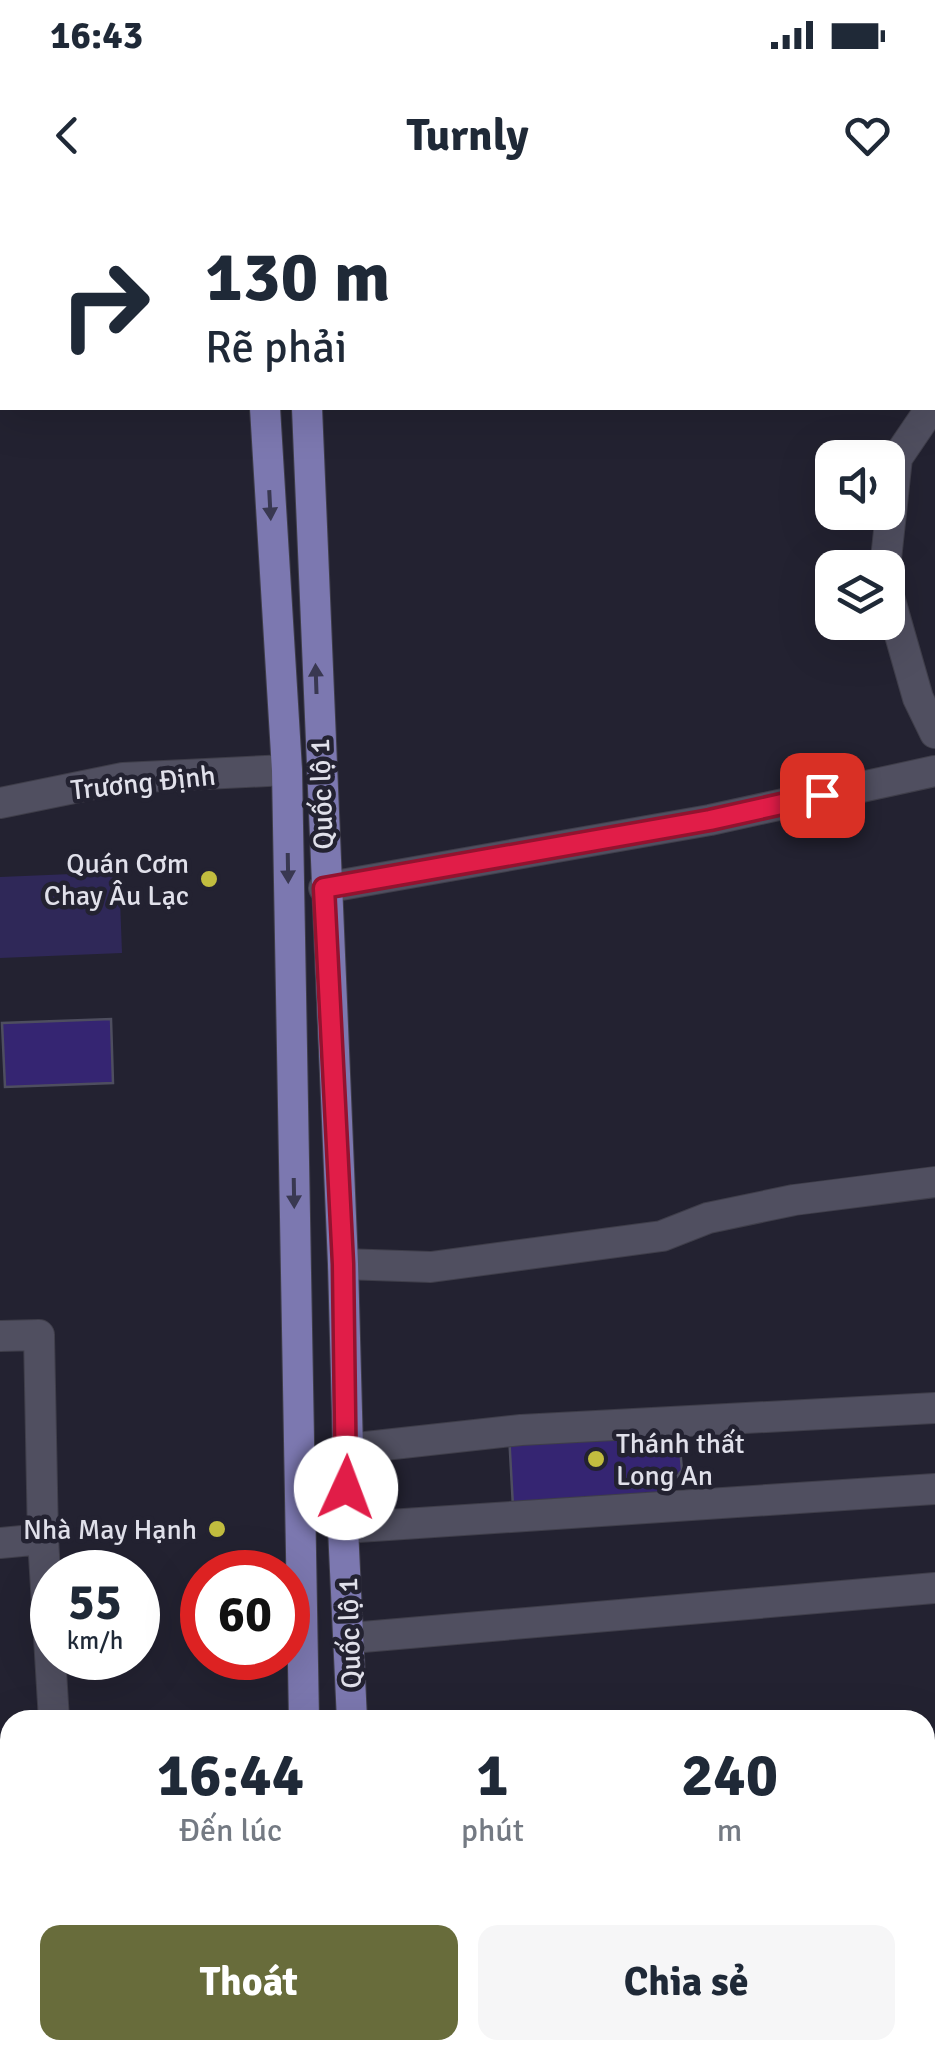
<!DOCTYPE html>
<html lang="vi">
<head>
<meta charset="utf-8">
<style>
	:root { --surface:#fff; --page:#f6f6f7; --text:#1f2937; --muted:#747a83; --accent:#686c3b }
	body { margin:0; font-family:Signika,sans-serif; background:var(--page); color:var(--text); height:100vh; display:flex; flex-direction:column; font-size:38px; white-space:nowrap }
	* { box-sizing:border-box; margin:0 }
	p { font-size:32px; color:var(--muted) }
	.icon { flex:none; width:55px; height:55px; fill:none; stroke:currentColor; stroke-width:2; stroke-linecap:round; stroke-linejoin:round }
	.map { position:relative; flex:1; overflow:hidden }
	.drawer { position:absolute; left:0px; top:1510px; width:935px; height:350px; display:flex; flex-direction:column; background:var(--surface); border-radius:30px 30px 0 0; box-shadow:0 10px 40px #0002 }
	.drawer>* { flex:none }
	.guide { position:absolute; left:0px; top:0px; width:935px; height:210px; box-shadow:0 10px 40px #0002; background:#fff; color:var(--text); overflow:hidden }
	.tools { position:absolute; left:815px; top:240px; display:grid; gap:20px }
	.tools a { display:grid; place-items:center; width:90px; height:90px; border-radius:20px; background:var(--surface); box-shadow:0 10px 40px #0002; font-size:50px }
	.speed { position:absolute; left:30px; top:1350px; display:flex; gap:20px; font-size:50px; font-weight:700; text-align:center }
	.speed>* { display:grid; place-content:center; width:130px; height:130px; border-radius:50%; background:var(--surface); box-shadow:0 10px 40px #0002; line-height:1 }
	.speed small { font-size:25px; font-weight:400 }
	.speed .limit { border:15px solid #d22; background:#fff; color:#111 }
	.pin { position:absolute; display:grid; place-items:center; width:85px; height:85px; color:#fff; margin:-42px; border-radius:20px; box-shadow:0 5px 15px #0006 }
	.me { position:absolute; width:110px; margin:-55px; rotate:2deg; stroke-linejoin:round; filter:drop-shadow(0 0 8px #0008) }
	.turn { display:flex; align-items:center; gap:35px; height:210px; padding:0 40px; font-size:45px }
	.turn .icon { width:130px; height:130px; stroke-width:2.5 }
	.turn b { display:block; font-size:70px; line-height:85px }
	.eta { display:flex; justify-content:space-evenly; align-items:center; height:170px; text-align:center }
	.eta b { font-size:60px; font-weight:800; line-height:70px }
	.action { display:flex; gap:20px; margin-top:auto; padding:20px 40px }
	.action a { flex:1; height:115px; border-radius:20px; background:var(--accent); color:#fff; font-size:40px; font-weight:800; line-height:115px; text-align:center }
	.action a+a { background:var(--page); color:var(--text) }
	.status { display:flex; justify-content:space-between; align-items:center; height:70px; padding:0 50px; background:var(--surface); direction:ltr }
	.status svg { height:28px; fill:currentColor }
	header { display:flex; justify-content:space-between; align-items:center; height:130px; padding:0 40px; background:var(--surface); font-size:45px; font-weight:800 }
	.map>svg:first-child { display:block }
	.green { fill:#2f2858 }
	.building { fill:#352572; stroke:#4e4e5f; stroke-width:2.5 }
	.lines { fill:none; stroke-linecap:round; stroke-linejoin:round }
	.minor-casing { stroke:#3f3e4a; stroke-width:32 }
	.major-casing { stroke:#3f3e4a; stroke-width:32 }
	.minor { stroke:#504f60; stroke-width:30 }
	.major { stroke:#7c78b0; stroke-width:30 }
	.oneway { fill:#393851 }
	.route-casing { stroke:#92132f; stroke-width:25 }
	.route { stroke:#e11d48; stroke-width:18 }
	.poi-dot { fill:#c2bd3f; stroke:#232231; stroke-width:4 }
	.labels { text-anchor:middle; stroke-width:9; stroke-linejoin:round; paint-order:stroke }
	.street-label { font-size:28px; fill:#e0e0ea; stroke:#232231 }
	.poi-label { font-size:28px; fill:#e0e0ea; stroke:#232231; text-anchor:end }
</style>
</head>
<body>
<div class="status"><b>16:43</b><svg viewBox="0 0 49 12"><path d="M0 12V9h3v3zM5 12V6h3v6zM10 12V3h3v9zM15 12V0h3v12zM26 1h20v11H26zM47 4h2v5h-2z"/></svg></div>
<header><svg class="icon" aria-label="back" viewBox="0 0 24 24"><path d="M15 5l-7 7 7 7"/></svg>Turnly<svg class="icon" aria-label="heart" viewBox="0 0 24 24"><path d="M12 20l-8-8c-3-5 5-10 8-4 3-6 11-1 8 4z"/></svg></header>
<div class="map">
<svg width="935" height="1860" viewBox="0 0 935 1860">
	<rect width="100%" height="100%" fill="#232231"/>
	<path class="green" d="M119,672L122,753L0,758V677Z"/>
	<path class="building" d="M932,38H935L932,128Z
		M111,819L113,883L5,887L2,823Z
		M656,1224L680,1248L682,1270L661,1297L513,1307L509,1234Z
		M168,1850V1860H101V1853Z"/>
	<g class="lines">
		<defs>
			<path id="minor" d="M566,2L598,0
				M0,31L2,32
				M885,368L897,258L931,208
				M888,393L918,498L935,533
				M0,603L123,578L287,570
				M324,688L710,620L935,571
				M343,1064L431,1067L662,1036L708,1018L794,1000L935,982
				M0,1136L39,1135L43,1339L54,1520
				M348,1249L521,1230L935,1208
				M343,1328L935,1289
				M0,1343L43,1339
				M351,1438L935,1388
				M246,1850V1860
				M0,1857L10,1849"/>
			<path id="major" d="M297,0L298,2
				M254,2V0
				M265,208L287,570L304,1520
				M307,208L343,1064L348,1249L343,1328L352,1520
				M925,1736L935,1733
				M318,1850V1860
				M365,1850L366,1860
				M555,1860L585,1850"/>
		</defs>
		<use href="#minor" class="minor-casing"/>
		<use href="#major" class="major-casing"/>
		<use href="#minor" class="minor"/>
		<use href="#major" class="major"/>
	</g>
	<defs><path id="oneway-solid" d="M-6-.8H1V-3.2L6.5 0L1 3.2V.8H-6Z" transform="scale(2.5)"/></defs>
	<g class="oneway">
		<use href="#oneway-solid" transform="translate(270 305) rotate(87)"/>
		<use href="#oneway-solid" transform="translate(316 479) rotate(-92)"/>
		<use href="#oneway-solid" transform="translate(288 668) rotate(89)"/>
		<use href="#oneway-solid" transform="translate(294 993) rotate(89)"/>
	</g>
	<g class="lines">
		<defs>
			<path id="route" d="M346,1288L343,1064L324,688L710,620L822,595"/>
		</defs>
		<use href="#route" class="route-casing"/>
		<use href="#route" class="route"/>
	</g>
	<g class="poi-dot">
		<circle cx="209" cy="679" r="10"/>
		<circle cx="596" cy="1259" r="10"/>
		<circle cx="217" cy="1329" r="10"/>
	</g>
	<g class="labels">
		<g class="street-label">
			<text transform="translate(143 582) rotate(-6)" y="10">Trương Định</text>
			<text transform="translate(321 594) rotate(-92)" y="10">Quốc lộ 1</text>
			<text transform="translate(349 1433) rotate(-92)" y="10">Quốc lộ 1</text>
		</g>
		<g class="poi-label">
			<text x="189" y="673">Quán Cơm<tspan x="189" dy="32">Chay Âu Lạc</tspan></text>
			<text x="616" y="1253" text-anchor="start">Thánh thất<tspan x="616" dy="32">Long An</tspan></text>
			<text x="197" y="1339">Nhà May Hạnh</text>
		</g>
	</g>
</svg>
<div class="tools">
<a><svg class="icon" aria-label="sound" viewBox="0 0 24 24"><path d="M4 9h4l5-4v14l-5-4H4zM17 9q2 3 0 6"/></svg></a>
<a><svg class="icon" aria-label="layers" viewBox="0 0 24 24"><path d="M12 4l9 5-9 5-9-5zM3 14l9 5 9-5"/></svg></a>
</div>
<div class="speed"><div>55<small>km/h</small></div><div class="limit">60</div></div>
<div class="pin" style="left:822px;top:595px;background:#d93025"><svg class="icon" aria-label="arrive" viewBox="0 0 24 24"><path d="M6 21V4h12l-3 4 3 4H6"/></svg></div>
<svg class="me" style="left:346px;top:1288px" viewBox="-20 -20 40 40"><circle r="19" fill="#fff"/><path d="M0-13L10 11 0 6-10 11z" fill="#e11d48"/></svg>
<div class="guide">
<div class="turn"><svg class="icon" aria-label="right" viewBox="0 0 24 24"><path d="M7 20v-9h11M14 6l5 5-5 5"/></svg><div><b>130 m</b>Rẽ phải</div></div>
</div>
<section class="drawer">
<div class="eta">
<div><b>16:44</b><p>Đến lúc</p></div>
<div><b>1</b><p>phút</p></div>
<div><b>240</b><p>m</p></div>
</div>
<div class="action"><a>Thoát</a><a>Chia sẻ</a></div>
</section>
</div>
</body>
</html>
